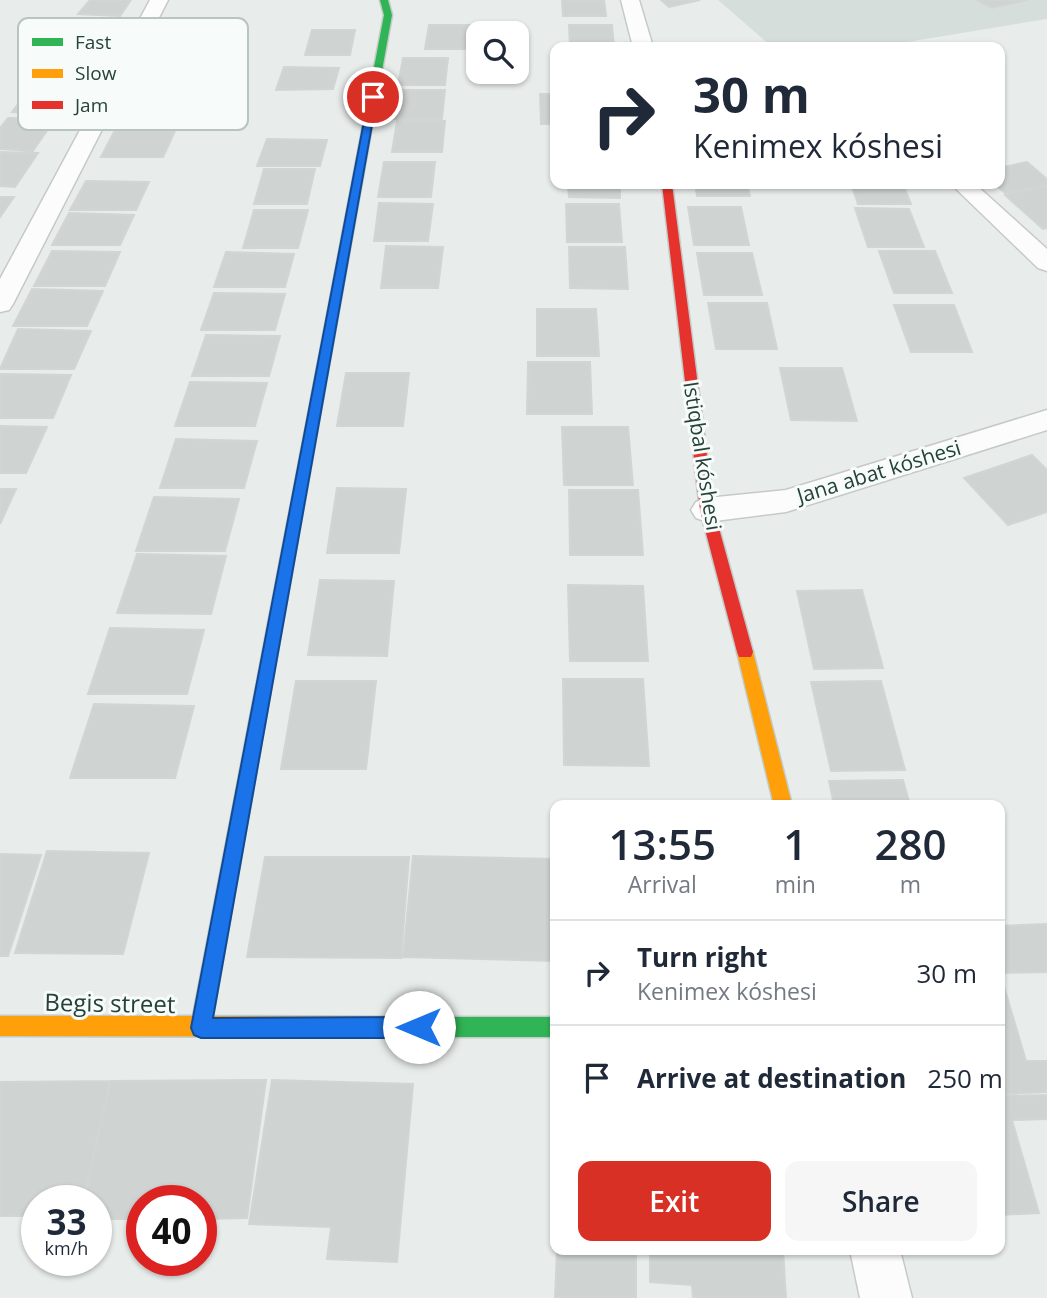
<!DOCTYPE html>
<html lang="en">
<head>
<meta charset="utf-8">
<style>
	:root { --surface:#fff; --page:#f6f6f7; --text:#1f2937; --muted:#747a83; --line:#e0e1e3; --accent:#d93025 }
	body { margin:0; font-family:"Open Sans",sans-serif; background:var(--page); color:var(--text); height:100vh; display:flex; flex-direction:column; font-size:26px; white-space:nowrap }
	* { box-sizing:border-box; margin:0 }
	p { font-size:23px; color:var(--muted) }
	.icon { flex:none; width:38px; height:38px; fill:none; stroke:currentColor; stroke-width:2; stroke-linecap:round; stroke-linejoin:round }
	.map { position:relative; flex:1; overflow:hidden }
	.drawer { position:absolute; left:550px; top:800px; width:455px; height:455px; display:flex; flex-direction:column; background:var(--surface); border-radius:14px; box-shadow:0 2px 5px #0004 }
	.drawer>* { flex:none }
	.banner { position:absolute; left:550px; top:42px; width:455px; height:147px; border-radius:14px; box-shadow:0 2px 5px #0004; background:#fff; color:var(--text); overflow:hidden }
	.fabs { position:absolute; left:466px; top:21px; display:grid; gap:14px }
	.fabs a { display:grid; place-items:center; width:63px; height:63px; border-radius:14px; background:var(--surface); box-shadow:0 2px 5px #0004; font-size:35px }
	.speed { position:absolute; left:21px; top:1185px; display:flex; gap:14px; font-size:35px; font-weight:700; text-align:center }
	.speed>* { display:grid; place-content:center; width:91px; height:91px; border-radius:50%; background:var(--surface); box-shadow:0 2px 5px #0004; line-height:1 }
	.speed small { font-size:18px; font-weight:400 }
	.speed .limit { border:10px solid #d22; background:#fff; color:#111 }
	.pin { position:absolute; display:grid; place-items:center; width:60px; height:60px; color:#fff; margin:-30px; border:4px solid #fff; border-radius:50%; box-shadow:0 2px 7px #0007 }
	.me { position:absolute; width:77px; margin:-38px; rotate:270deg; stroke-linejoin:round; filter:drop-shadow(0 0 5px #0008) }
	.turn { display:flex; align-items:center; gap:24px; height:147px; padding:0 28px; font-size:32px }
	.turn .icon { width:91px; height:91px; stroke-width:2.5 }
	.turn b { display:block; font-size:49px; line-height:60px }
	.eta { display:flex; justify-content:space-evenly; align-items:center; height:119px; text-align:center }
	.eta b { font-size:42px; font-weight:600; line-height:49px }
	.button { display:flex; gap:14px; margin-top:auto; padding:14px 28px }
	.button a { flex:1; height:80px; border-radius:14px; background:var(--accent); color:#fff; font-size:28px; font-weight:600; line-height:80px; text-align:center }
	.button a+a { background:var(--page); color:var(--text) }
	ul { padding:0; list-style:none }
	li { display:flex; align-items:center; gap:21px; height:105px; padding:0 28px; border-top:2px solid var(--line) }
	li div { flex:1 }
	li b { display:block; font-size:26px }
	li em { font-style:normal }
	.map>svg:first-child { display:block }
	.built { fill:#d6dedb }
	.building { fill:#cfd4d2; stroke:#d1d6d4; stroke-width:2 }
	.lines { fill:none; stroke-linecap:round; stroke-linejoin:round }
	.street-casing { stroke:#c5cac8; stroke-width:3 }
	.fast-casing { stroke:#c3cbc8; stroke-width:3 }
	.slow-casing { stroke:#c3cbc8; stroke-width:3 }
	.jam-casing { stroke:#c3cbc8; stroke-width:3 }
	.street { fill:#fcfcfc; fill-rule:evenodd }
	.fast { fill:#30b455; fill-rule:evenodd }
	.slow { fill:#ff9f0a; fill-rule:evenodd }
	.jam { fill:#e5322d; fill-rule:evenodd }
	.route { fill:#1a73e8; stroke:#114b97; stroke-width:2 }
	.labels { text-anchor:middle; stroke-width:6; stroke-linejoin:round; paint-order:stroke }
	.street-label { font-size:21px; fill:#24423a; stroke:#f7fbf9 }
	.near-street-label { font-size:24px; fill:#24423a; stroke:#f7fbf9 }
	.key { fill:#f7fbf9; stroke:#b8c4c0; stroke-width:2 }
	.key-label { font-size:19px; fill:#24423a }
</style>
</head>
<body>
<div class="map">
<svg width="1047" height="1298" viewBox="0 0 1047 1298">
	<rect width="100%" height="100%" fill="#e8edeb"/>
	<path class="built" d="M718,0H1047V19L877,47H772Z"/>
	<path class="building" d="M90,0H131L120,16L78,14Z
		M562,0H604L606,16H563Z
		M661,0H700L669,7Z
		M977,0H1027L992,8Z
		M429,25H472L470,49H425Z
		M569,25H612L614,47H570Z
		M312,30H355L350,55H305Z
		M403,58H448L445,85H398Z
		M284,67L339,68L333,89L276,90Z
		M33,84L79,86L59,114L12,112Z
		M398,90H445L442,119H393Z
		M540,94H555V124H541Z
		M8,118L55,119L33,151L0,149V128Z
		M397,121H445L442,152H392Z
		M115,130L175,131L163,157H101Z
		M267,139L327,140L320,166H257Z
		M0,152L38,153L15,187L0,186Z
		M384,162H435L431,197H378Z
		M1027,162L1047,179V185L1005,193L994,184H999V168Z
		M264,169H315L307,204H254Z
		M86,181L149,182L136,210H70Z
		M568,184H620V198L569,197Z
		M695,184H747L750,196H697Z
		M851,184H903L911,204H858Z
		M1047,186V228L1043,229L1005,195Z
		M0,197H14L0,217Z
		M379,203L433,204L428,241H374Z
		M566,204H619L622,242H567Z
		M688,207H741L749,245H694Z
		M855,208L909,209L924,247H868Z
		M254,210H308L298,248H243Z
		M69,213L134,215L120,245H52Z
		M386,246L443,247L438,288H381Z
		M569,247H625L628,289L570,288Z
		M52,251L120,252L105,286H34Z
		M879,251H935L952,293H894Z
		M226,252L294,254L285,287H214Z
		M697,253H752L762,295H704Z
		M32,289L103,291L87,326H13Z
		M214,293L285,294L275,330H201Z
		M708,303H767L777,349H716Z
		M894,305H954L972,352H911Z
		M537,309H596L599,356H537Z
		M18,329L91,331L74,369H0Z
		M206,335L280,336L269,376H192Z
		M528,362H590L592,414H527Z
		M780,368H842L857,421L791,420Z
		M346,373H409L403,426H337Z
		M0,374L71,375L53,418H0Z
		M190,382L267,383L255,426H175Z
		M0,426L47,427L26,473H0Z
		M562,427H628L633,485H564Z
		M176,439L257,441L244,488H160Z
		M1032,455L1047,470V512L1008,525L964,478Z
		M337,488L406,489L399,553H327Z
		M0,489H16L0,524Z
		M569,490H638L643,555H570Z
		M154,497L239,499L225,551H136Z
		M137,554L226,556L211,614L117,613Z
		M320,580L394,581L387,656L308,655Z
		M568,585L643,586L648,661H570Z
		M862,590L883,668L814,669L797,591Z
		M110,628L204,630L187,694H88Z
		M563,679H643L649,766L564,765Z
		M296,681H376L366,769H281Z
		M881,681L905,770L831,771L811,682Z
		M94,704L194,706L175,778H70Z
		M903,780L910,805H834L829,781Z
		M47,851L149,853L123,954L15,953Z
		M0,854L41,855L8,956H0Z
		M413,856L555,859V961L403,957Z
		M265,857H409L401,958L247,957Z
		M1047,924V972L1000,973L1026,1061H1047V1092L999,1094V926Z
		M266,1080L247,1218L201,1219V1200H142V1219H96V1200H84L111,1081Z
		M272,1080L413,1084L397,1262L327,1259L331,1227L249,1224Z
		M110,1081L83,1200H37V1216H0V1082Z
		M1047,1095V1119L1012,1120L1039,1213L999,1215V1096Z
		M557,1250H636V1298H555Z
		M650,1250H783L786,1298H693L692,1285L650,1282Z"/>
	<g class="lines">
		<defs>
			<path id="street" d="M150,0H168L13,304L9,310L0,312V279Z
				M621,0H639L653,47H633Z
				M951,184H975L1047,249V271L1038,268Z
				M1047,410V430L786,512L707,522L696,518L691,510L696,502L707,498L786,490Z
				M850,1250H900L912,1298H860Z"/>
			<path id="fast" d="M380,0H388L392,15L323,399L317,403L311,399L384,15Z
				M426,1017H555V1037H426L419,1034L416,1027L419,1020Z"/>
			<path id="slow" d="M745,646L751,647L753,652L792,805H774L737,652L739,647Z
				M257,716L263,718L265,723L213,1016L426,1017L433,1020L436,1027L433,1034L426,1037L0,1036V1016H193L249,723L251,718Z"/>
			<path id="jam" d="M662,184H672L714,510L753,652L751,657H739L737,652L700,510Z
				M317,395L323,399L265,723L263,728L257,730L251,728L249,723L311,399Z"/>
		</defs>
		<use href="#street" class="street-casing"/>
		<use href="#fast" class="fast-casing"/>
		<use href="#slow" class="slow-casing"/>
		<use href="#jam" class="jam-casing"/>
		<use href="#street" class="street"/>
		<use href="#fast" class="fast"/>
		<use href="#slow" class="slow"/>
		<use href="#jam" class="jam"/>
	</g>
	<path class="route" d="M369,95L377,97L213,1018L419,1017L426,1020L429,1027L426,1035L419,1038H201L194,1035L191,1028Z"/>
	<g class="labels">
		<g class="street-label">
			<text transform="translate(702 456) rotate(81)" y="7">Istiqbal kóshesi</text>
			<text transform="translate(879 472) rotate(-17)" y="7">Jana abat kóshesi</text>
		</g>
		<g class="near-street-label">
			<text transform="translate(110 1004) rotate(1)" y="8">Begis street</text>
		</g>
	</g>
	<rect x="18" y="18" width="230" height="112" rx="10" class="key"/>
	<rect x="32" y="38" width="31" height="8" fill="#30b455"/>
	<rect x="32" y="69" width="31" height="9" fill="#ff9f0a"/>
	<rect x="32" y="101" width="31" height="8" fill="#e5322d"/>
	<g class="key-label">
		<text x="75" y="49">Fast</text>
		<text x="75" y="80">Slow</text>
		<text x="75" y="112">Jam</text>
	</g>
</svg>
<div class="fabs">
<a><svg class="icon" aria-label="search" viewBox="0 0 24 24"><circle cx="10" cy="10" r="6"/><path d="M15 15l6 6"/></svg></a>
</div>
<div class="speed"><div>33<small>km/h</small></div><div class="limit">40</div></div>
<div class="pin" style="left:373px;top:97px;background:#d93025"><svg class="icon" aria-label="arrive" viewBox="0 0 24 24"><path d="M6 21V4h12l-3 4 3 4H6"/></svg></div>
<svg class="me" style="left:419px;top:1027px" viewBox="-20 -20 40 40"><circle r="19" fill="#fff"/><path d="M0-13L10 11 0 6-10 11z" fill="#1a73e8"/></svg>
<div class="banner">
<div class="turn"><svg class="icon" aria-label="right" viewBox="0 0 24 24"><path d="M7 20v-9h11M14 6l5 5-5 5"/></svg><div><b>30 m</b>Kenimex kóshesi</div></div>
</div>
<section class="drawer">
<div class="eta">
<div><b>13:55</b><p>Arrival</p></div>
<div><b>1</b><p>min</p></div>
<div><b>280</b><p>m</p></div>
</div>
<ul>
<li><svg class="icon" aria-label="right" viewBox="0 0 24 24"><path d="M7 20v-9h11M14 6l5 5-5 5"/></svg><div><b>Turn right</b><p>Kenimex kóshesi</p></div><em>30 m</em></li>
<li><svg class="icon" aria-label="arrive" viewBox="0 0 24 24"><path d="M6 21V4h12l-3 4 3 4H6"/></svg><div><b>Arrive at destination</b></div><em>250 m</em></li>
</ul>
<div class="button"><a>Exit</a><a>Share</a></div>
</section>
</div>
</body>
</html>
